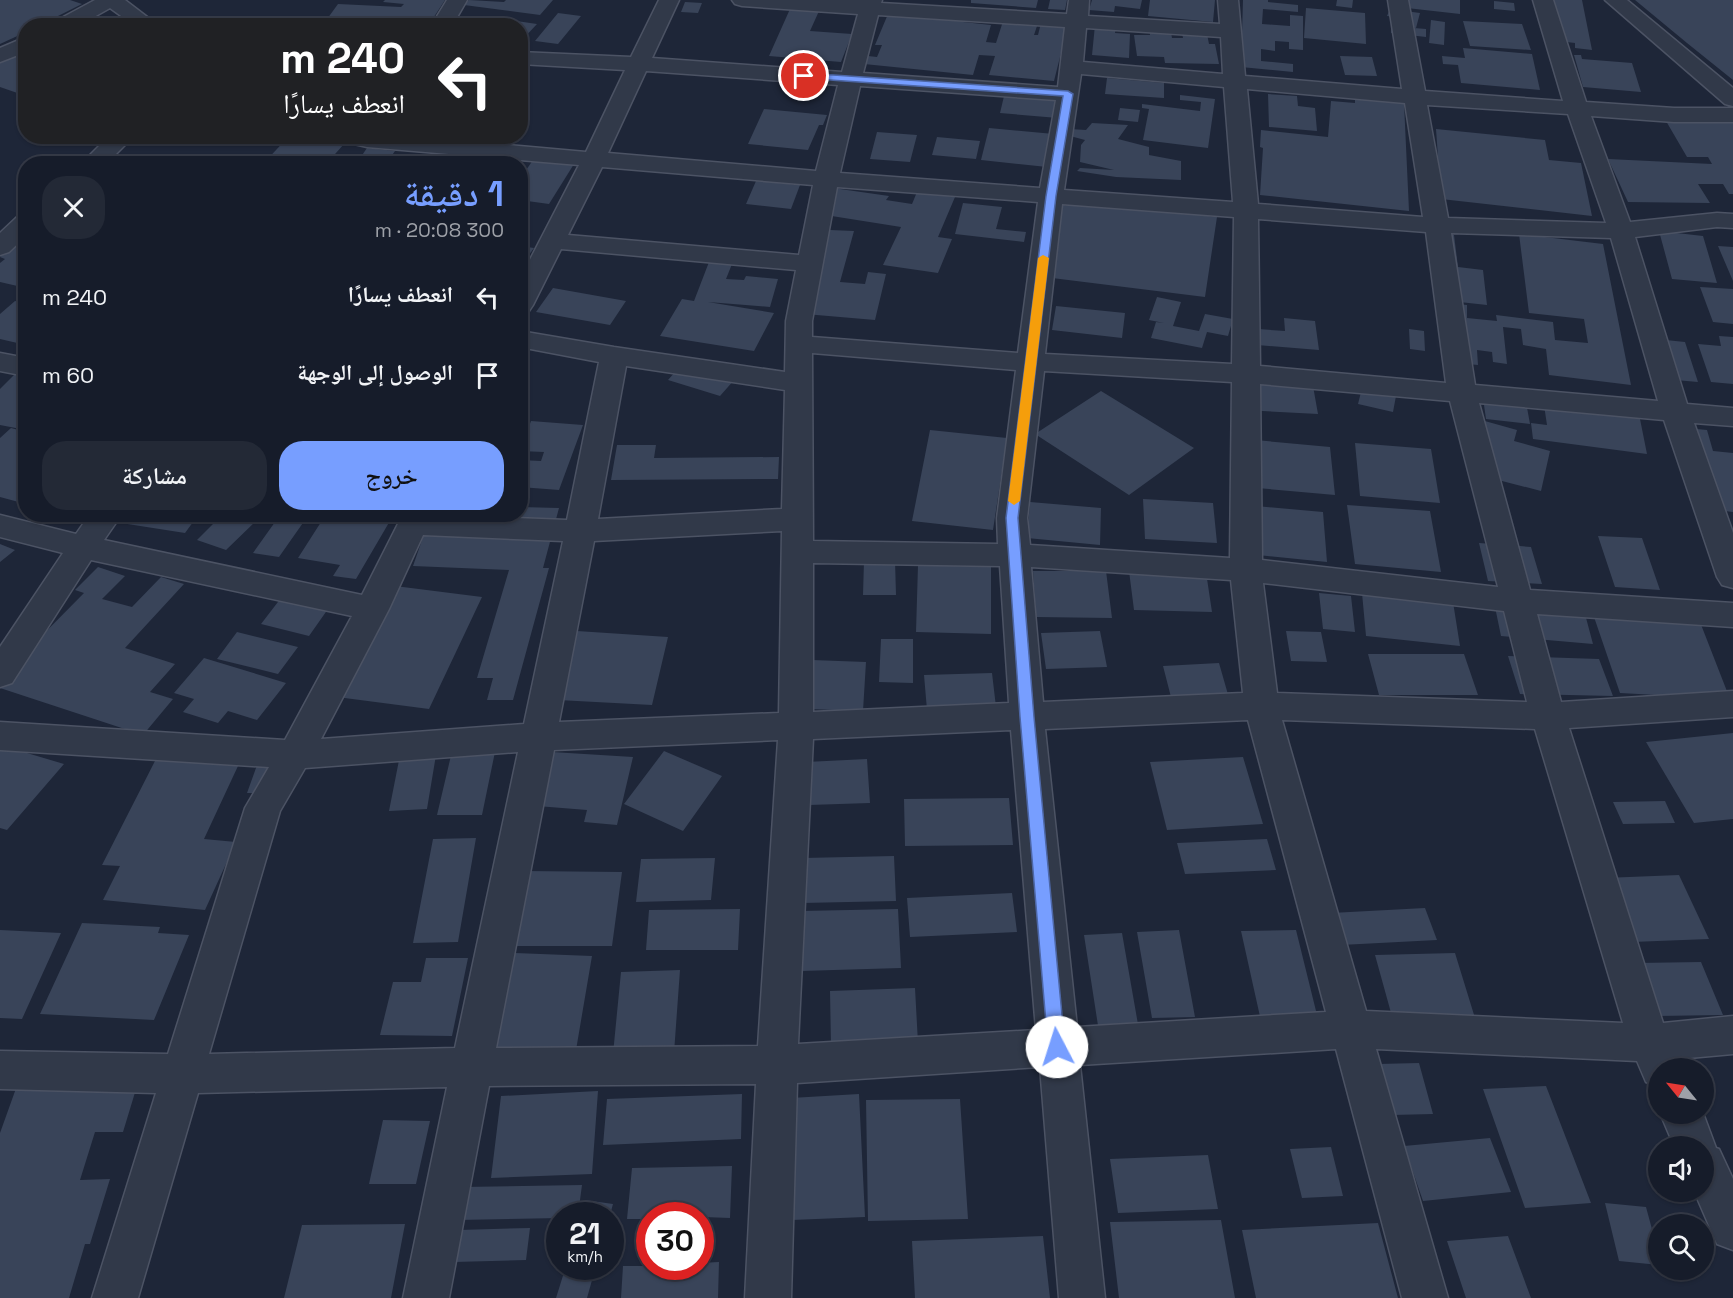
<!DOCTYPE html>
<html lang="ar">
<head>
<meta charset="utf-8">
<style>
	:root { --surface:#161c2a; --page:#232936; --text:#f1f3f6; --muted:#9ea1a8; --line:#353a47; --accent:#779eff }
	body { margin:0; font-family:"Space Grotesk","Noto Naskh Arabic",sans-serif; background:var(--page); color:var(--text); direction:rtl; height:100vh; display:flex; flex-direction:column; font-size:22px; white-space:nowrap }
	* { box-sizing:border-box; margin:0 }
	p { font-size:20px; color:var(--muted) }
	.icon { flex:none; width:33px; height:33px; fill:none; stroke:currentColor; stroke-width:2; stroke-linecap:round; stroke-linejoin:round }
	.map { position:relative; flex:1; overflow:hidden; direction:ltr }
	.drawer { position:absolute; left:18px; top:156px; width:510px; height:366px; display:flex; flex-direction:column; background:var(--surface); border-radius:24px; box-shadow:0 2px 4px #0004,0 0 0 2px var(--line); direction:rtl }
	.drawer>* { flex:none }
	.banner { position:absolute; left:18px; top:18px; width:510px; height:126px; border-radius:24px; box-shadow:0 2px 4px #0004,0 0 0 2px var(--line); direction:rtl; background:#202124; color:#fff; overflow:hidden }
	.needle { width:39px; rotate:300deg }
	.controls { position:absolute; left:1648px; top:1058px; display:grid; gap:12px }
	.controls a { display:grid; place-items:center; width:66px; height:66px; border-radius:50%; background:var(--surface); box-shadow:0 2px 4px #0004,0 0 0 2px var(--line); font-size:30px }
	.speed { position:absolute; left:546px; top:1202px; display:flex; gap:12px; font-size:30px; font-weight:700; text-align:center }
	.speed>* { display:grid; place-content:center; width:78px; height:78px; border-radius:50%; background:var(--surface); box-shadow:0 2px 4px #0004,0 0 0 2px var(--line); line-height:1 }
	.speed small { font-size:15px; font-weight:400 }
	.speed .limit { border:9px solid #d22; background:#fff; color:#111 }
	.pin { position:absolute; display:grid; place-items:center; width:51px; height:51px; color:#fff; margin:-26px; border:3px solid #fff; border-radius:50%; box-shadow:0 2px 6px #0007 }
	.me { position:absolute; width:66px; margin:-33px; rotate:355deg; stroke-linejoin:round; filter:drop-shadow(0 0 4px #0008) }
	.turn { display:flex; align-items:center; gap:21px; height:126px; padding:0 24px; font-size:27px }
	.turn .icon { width:78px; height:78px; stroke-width:2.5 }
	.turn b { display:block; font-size:42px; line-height:51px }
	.round { display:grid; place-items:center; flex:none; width:63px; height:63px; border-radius:24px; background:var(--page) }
	.head { display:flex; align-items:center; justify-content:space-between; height:102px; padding:0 24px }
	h1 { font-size:36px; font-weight:600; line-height:45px; color:var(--accent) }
	.primary-button { display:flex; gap:12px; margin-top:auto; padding:12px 24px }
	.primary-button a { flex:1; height:69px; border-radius:24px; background:var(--accent); color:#111; font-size:24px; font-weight:600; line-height:69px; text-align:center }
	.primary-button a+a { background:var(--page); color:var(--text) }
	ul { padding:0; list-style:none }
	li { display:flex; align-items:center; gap:18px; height:78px; padding:0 24px }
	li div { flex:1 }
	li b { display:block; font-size:22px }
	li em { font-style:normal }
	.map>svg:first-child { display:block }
	.building { fill:#394459 }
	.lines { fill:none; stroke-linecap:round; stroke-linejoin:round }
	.minor-casing { stroke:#4c5364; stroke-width:3 }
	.minor { fill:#313949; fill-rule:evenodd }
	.route { fill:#779eff; stroke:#4d67a6; stroke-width:1.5 }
	.slow { fill:#f59e0b }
</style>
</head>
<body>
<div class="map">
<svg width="1733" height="1298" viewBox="0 0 1733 1298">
	<rect width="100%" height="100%" fill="#1e2638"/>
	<path class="building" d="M0,0H70L82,4L38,26H26V32L0,44Z
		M385,0H445L428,26H322L338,4L401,7L404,4L383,2Z
		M469,0L504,2L506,0H553L540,15L464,5Z
		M794,0H824L810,31L852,34L841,62L769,56Z
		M971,0H1038L1036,8L971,3Z
		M1050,0H1067L1065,10L1048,9Z
		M1092,0H1142L1140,9L1115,6L1114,12L1089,10Z
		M1150,0H1215L1213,22L1148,16Z
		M1243,0H1268V2L1298,5V12L1263,9L1262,24L1290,26V15L1303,16V50L1289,49V42L1275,41V51L1261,49V61L1293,64V72L1241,67Z
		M1337,0H1353L1352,8L1336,6Z
		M1389,0H1460V14L1389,6Z
		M1544,0H1582L1592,50L1575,48V43L1550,40Z
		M1635,0H1733V80L1687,43Z
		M1494,1L1514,3L1515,11L1494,9Z
		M685,2L702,3L698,13L681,12Z
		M1306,8L1365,13L1366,44L1304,38Z
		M1390,9L1420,13L1416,28L1403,26L1405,18L1387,16Z
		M558,13L581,16L558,44L535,41Z
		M888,14H966L963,22L991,25L986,42L996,43L1005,15L1013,23L1037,26L1034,35H1038L1042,19L1069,21L1054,81L989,75L995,56L979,55L973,75L864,64L868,56L877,57L882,45H875Z
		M503,19L537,24L523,39H520V26H496Z
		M1431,20L1445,22L1444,45L1429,43Z
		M1463,21L1522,24L1531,50L1470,46Z
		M1095,25L1116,26L1115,33L1130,34L1129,58L1092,55Z
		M1391,26L1426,29V37L1391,33Z
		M1149,27H1170L1172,38H1183L1181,28L1206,29L1209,44H1215L1219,64L1165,63L1164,57L1137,56L1134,35H1150Z
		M26,44V96L0,87V58Z
		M1463,48L1532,54L1540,90L1461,83L1458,65L1443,64L1442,56L1465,58Z
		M1574,55H1581L1582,59L1632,63L1641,92L1583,87Z
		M1340,56L1372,57L1377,76L1345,75Z
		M1107,78L1164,83V98L1105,94Z
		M1005,92L1062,97L1058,118L1000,113Z
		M1268,94L1297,96L1298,106L1315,108L1317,131L1269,127Z
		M1180,95L1215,99L1208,148L1143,140L1149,109L1142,108V104L1200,111L1201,102L1180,100Z
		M1355,98L1404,103L1409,211L1260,195L1263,148L1260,147L1261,130L1328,137L1331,101L1355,103Z
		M1120,108L1140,110L1138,122L1118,120Z
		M764,109L827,115L823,125H819L808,150L748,144Z
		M1666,121H1733V194H1729L1723,184H1698L1710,203L1628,202L1608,159L1712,164L1708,157H1687Z
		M1092,123L1128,125L1118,139L1149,147V155L1181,161V180L1116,177L1077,171L1080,168L1114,170L1080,162L1081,145L1085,140L1070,136V129L1086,130Z
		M989,128L1054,134L1047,167L981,160Z
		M1436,129L1545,140L1549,160L1581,163L1592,216L1441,199Z
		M877,132L917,135L910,162L870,159Z
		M289,136H328L325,140L345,143L326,164H263Z
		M937,137L980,141L976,159L932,155Z
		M367,148L395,151L386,164H356Z
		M435,148L525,158L521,164H424Z
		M533,160L574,164L549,204L520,200V179Z
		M756,181L800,185L791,209L746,204Z
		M833,188L889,196L886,200L912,204L917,192L955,197L938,237L952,239L938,273L883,265L901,227L819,214Z
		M963,203L1002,207L996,229L1026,232L1024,242L955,234Z
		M1059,205L1135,208L1217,217L1205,297L1052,278Z
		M830,230L854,231L840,282L865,284L868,272L886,274L875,320L805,314Z
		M1659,231L1703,236L1717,283L1672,279Z
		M1435,233L1454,235L1458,267L1483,270L1487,305L1441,300Z
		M1519,234L1603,244L1631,385L1549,375L1546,349L1523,345L1521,329L1503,327L1507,364L1493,362L1492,352L1477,350L1478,365L1447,362L1438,302L1467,305V318L1497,321L1496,315L1553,322L1555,340L1588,343L1584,319L1529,313Z
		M19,241L26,243V288L0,282V263L5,259L0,257Z
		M520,246L534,248L520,267Z
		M1718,246L1733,247V281Z
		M709,262L732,264L726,279L744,280L746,276L778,279L770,307L708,302L774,313L754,351L660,336L682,299L694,301Z
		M1700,287L1733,289V324L1713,322Z
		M553,288L626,301L610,325L536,312Z
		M1157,297L1181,302L1173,326L1199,331L1205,314L1233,319L1228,336L1207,332L1202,348L1151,338L1156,322L1164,323L1149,320Z
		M15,301L26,303V345L0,339V314Z
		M1056,306L1125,313L1122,338L1052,330Z
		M1284,318L1315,321L1319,350L1245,344L1244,328L1285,331Z
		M1409,329L1424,331L1425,351L1410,349Z
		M1719,336L1733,337V384L1711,382L1698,344L1721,346Z
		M1656,339L1685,342L1698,382L1653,378Z
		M683,363L735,379L720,396L668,380Z
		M21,368L26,369V430L0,425V389Z
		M1241,382L1313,386L1318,414L1244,410Z
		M1362,388L1396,396L1393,412L1358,404Z
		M1101,391L1194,448L1129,495L1035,434Z
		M1524,391L1530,424L1486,419L1484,405L1456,402Z
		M1542,392L1637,404L1647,454L1533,439L1531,423L1547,425Z
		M1474,418L1517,430L1514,441L1550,451L1541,491L1479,475Z
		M531,421L583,425L559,490L520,487V460L541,461L544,452L520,451Z
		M1676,427L1707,430L1713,451L1733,453V512L1698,508Z
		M11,428L26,432V504L0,497V438Z
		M930,430L1007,438L993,530L912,521Z
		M1255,440L1330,447L1335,495L1257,488Z
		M1355,443L1431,449L1440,503L1360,496Z
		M617,445H656L654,458L779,457L778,479L611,480Z
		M1143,499L1213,503L1217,543L1145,539Z
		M1030,502L1101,508L1100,545L1027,538Z
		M1347,505L1430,511L1441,572L1355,564Z
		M1256,506L1323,512L1327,562L1258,555Z
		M520,507L559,508L543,568H549L513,700H487L493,678H477L509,570L413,566L431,514H520Z
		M127,514H199L185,533L121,523Z
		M223,514H240L257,520L226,550L197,540Z
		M304,514H394L356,579L333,576L340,565L298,558L321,522L305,520L279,557L253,553L280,515L301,518Z
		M1598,536L1642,538L1660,590L1615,587Z
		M1479,543L1531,547L1542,584L1488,581Z
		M0,544L15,550L0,562Z
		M895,560L896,595H863L864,561Z
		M918,565L991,567V634L916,632Z
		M98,567L125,576L102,599L132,607L161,577L184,584L125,648L175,664L150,692L173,699L143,735L0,688V678L84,593L75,590Z
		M1033,571H1106L1112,618L1036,617Z
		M1129,571L1206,572L1212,612L1134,610Z
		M395,586L482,597L429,709L337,697Z
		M1319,593L1351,596L1355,632L1323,629Z
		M1362,593L1453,602L1460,646L1366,636Z
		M281,598L328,609L309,636L261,624Z
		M1495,607L1585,614L1593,644L1501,636Z
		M1594,617L1700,622L1730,699L1620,693Z
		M577,631L668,637L652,705L558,700Z
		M1100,631L1107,667L1046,669L1041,633Z
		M1286,631L1321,632L1327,662L1291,661Z
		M237,632L298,647L278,674L217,659Z
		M881,639H913V683L879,682Z
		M1368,654H1464L1478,695H1379Z
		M1508,656L1599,659L1613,696L1520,694Z
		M204,658L286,683L257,720L228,711L218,723L183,712L194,699L174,693Z
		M812,660L866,662L863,711L808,709Z
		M1219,663L1229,698L1172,701L1163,666Z
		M992,673L996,707L927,710L924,675Z
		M1733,733V819L1694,823L1646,742Z
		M0,745L64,764L7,830L0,828Z
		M453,747H496L482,815H437Z
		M437,749L427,809L389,811L401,750Z
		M664,751L722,776L683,831L624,804Z
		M552,752L633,757L617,825L584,822L587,810L537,806Z
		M261,754L287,793H247Z
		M1243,757L1263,824L1167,830L1150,762Z
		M156,759L238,766L204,839L236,842L205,910L103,900L120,866L102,865Z
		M867,759L870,803L809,805L806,762Z
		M1009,798L1013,845L905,846L904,799Z
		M1665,801L1675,823L1623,824L1613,802Z
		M476,838L458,942L413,943L433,839Z
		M1267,839L1276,870L1185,874L1177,843Z
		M894,856L896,901L802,903L803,858Z
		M715,858L711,900L636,902L641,859Z
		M524,871L622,872L612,946H510Z
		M1679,875L1709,939L1632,942L1604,878Z
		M1012,893L1017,932L910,937L907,898Z
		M1425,908L1437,940L1341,945L1331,913Z
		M740,909L738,950H646L649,910Z
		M898,909L901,968L801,971V911Z
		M82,923L160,927L158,933L189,935L154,1020L40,1014Z
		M0,930L61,933L22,1019L0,1018Z
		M1179,930L1195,1017L1152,1018L1137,932Z
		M1296,930L1318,1019L1261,1021L1241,931Z
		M1122,933L1139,1030L1099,1032L1084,935Z
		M515,953L592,956L575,1056L493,1053Z
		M1455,953L1475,1018L1393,1020L1375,955Z
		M426,958H468L452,1036L380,1035L393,982H421Z
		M1701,962L1723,1015L1657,1016L1637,963Z
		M680,970L674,1053L613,1054L621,972Z
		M915,988L918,1043L831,1046L830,991Z
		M1419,1063L1433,1114L1392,1115L1378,1064Z
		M140,1076L123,1132H95L80,1180L110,1179L90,1244H85L69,1298H0V1133L19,1080Z
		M1546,1086L1591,1203L1525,1208L1483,1089Z
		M598,1091L592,1174L491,1178L501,1096Z
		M742,1094L741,1139L603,1145L607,1099Z
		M859,1094L865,1217L792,1220L791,1098Z
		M960,1099L968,1219L868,1221L866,1100Z
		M383,1120L430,1121L416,1184H369Z
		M1490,1138L1511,1192L1423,1201L1404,1146Z
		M1331,1147L1343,1196L1302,1198L1290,1149Z
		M1208,1155L1218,1209L1118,1213L1110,1159Z
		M732,1166L730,1218L650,1215V1219H627L632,1168Z
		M582,1185L578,1215H560V1218L457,1220L462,1187Z
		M585,1200L613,1204L610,1215H581Z
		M1605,1203L1646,1207L1659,1255V1265L1619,1261Z
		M1221,1220L1235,1298H1119L1110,1222Z
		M1378,1223L1398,1298H1256L1242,1230Z
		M405,1224L391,1298H284L302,1225Z
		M530,1228L526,1260L454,1262L459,1230Z
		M1043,1236L1050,1298H915L912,1241Z
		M1508,1236L1531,1298H1466L1447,1241Z
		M719,1262L718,1298H621L623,1266H700V1263Z
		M566,1266H596L587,1298H556Z"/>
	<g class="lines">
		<defs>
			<path id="minor" d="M95,0H125L159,26H135L110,8L78,26H51L54,22Z
				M447,0H467L452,26H431Z
				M659,0H679L652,58L842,72L858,14L742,6L735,4L732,0H882L881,3L1067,14L1069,0H1089L1088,16L1220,24L1218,0H1238L1245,76L1402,89L1388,0H1408L1425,91L1563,101L1533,0H1553L1586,102L1674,108H1733V122H1674L1591,116L1630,222L1717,213L1733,214V228L1717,227L1635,237L1687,404L1733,408V426L1694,423L1733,533V588L1722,585L1717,577L1664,420L1479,403L1530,590L1733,603V627L1537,614L1561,702L1733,691V717L1569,728L1663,1023L1733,1016V1054L1678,1059L1682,1068H1659V1087L1646,1082L1637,1061L1376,1049L1448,1298H1402L1336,1049L1080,1065L1105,1298H1059L1040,1067L797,1083L791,1298H745L756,1084L489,1086L449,1298H403L447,1087L198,1093L138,1298H92L156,1093L0,1089V1051L168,1054L245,808L269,767L0,750V722L285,740L352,616L91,560L12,683L0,687V647L63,553L0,537V515L76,534L90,514H122L104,540L362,595L403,514L567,520L599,362L520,347V331L614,347L785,372L786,321L796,270L561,249L533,305L529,311L520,313V279L579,165L367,147L341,141L338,136H408L586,152L625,70L520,64V52L631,57ZM878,15L1065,27L1058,87L863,73ZM1086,28L1221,37L1223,74L1083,62ZM646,71L838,85L816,171L608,153ZM1081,74L1224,87L1233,202L1064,190ZM860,86L1056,100L1040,188L840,173ZM1247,89L1405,103L1423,217L1258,204ZM1427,105L1568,114L1606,223L1448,218ZM602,167L813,185L799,255L568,235ZM837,187L1038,202L1018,353L812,337V321ZM1062,204L1234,217L1232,364L1045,354ZM1258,219L1426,232L1446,383L1260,366ZM1451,233L1611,238L1658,401L1475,385ZM812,353L1016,370L997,518L998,544L813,541ZM626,366L785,390L782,509L598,519ZM1044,371L1232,382L1230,558L1030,545L1027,518ZM1260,384L1450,401L1498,587L1262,560ZM782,531L779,713L559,722L594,541ZM423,535L563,541L524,724L321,739L389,609ZM813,563L1000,566L1009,703L813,712ZM1031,567L1231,580L1243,693L1043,702ZM1263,583L1504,611L1527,702L1277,693ZM1248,720L1326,1012L1077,1027L1045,729ZM1282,720L1535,729L1623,1023L1366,1011ZM1011,730L1036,1030L798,1044L813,739ZM778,740L758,1046L496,1048L554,750ZM518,752L455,1048L209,1054L280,811L305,768Z
				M1605,0H1627L1733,88V106L1725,104Z
				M26,37V52L0,62V48Z
				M109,136H134L106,164H81Z
				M26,215V236L9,252L0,255V233L17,217Z
				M0,353L26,358V376L0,371Z
				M1660,1113H1703L1716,1148L1719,1149L1733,1179V1250L1717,1244L1694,1191H1704V1146H1674Z"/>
		</defs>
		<use href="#minor" class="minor-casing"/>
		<use href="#minor" class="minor"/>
	</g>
	<path class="route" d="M804,73L1068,91L1073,94L1056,196L1018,518L1034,717L1065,1047L1063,1053L1057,1055L1051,1053L1048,1047L1020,717L1006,518L1046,196L1063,96L801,78L799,76Z"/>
	<path class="slow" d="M1043,255L1049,258L1020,501L1014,505L1008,501L1038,258Z"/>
</svg>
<div class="controls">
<a><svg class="needle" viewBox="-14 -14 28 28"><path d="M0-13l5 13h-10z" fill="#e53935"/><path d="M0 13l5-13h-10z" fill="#9ea1a8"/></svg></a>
<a><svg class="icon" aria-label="sound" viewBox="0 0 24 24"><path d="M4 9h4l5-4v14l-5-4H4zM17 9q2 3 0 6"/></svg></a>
<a><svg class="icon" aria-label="search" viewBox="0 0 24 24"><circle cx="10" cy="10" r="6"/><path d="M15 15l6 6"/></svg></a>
</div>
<div class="speed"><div>21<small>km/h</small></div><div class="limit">30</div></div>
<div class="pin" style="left:804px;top:76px;background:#d93025"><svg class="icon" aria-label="arrive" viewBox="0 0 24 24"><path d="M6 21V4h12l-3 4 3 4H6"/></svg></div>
<svg class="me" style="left:1057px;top:1047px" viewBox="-20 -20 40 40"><circle r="19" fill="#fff"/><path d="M0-13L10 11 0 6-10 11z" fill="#779eff"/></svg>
<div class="banner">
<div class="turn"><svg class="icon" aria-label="left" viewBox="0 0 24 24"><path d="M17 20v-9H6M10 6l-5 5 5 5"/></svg><div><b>240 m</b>انعطف يسارًا</div></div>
</div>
<section class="drawer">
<div class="head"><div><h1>1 دقيقة</h1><p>300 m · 20:08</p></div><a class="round"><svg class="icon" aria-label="close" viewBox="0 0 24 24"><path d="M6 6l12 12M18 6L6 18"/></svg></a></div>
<ul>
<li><svg class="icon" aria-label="left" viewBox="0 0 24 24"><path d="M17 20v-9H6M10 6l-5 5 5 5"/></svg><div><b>انعطف يسارًا</b></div><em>240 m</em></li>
<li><svg class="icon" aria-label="arrive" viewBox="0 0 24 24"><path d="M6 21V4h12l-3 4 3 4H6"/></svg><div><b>الوصول إلى الوجهة</b></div><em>60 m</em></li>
</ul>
<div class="primary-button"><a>خروج</a><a>مشاركة</a></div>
</section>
</div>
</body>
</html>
